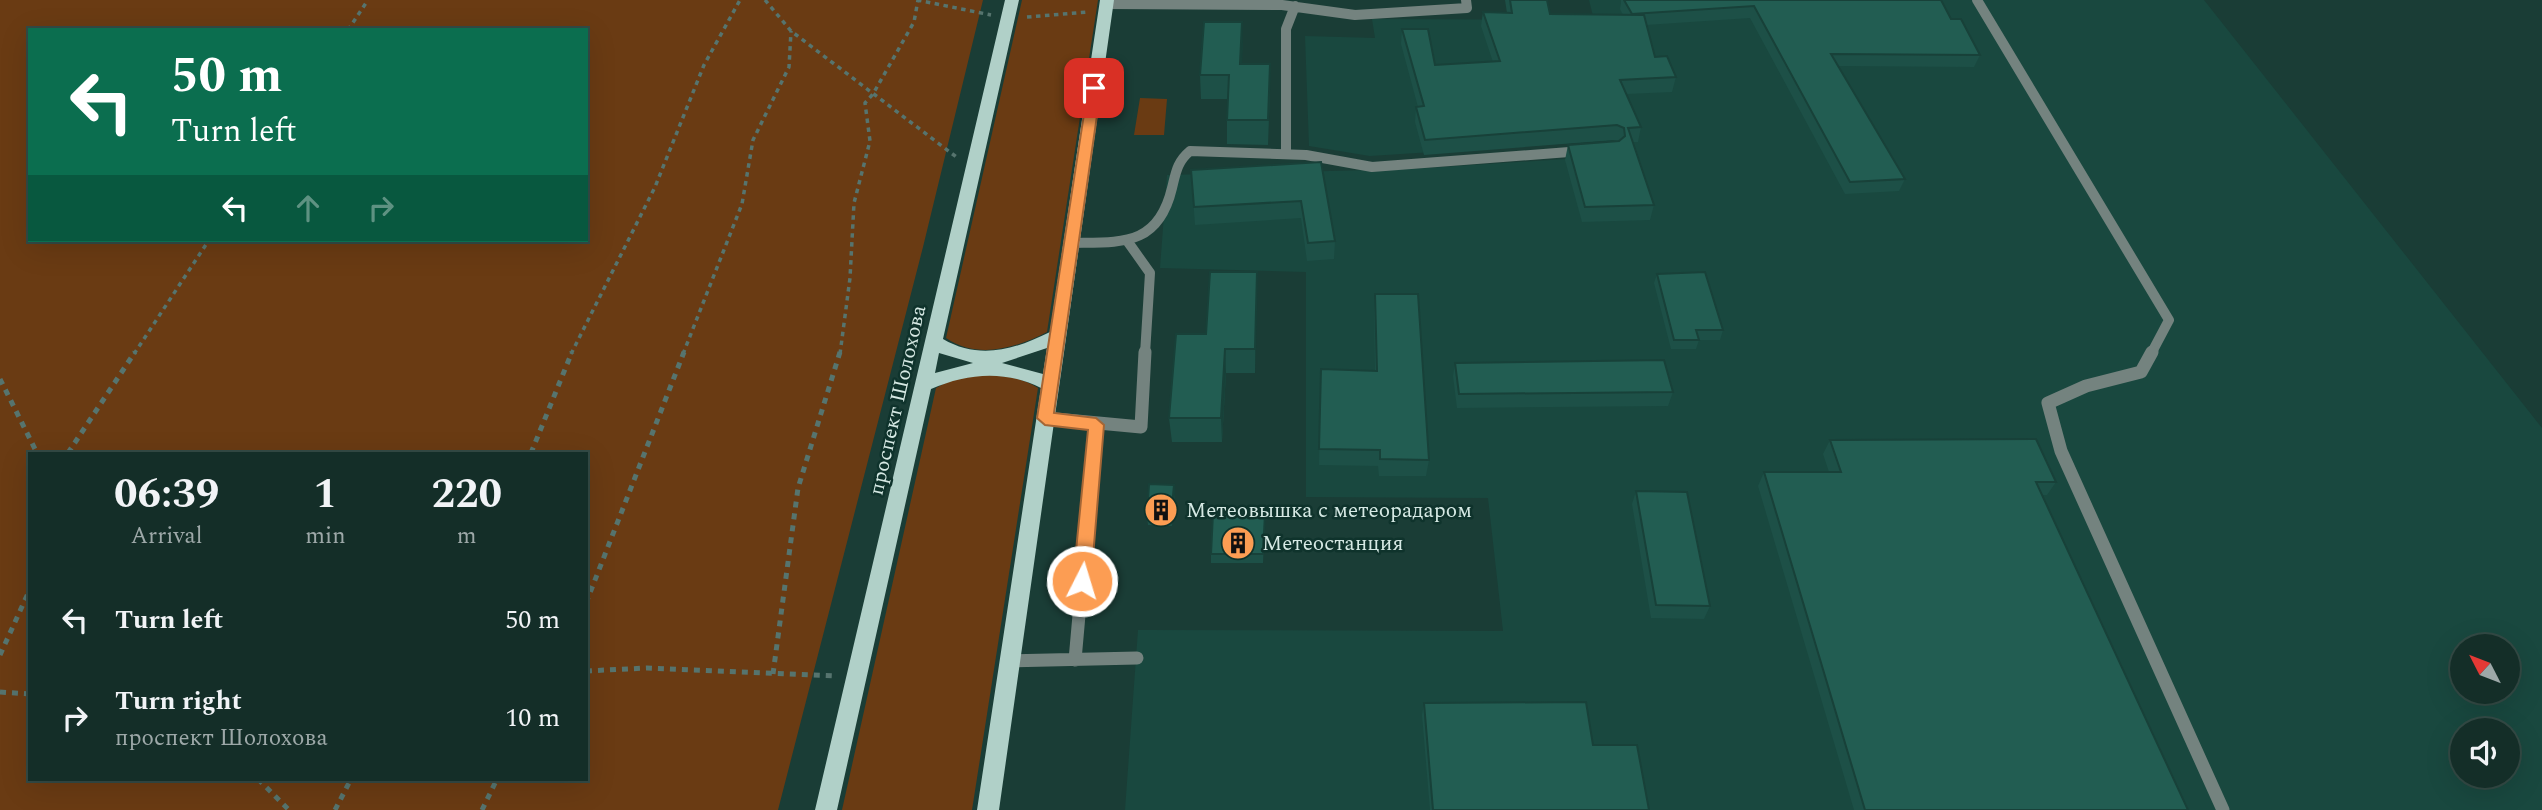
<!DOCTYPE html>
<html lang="en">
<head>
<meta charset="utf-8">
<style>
	:root { --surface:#142e28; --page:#213a34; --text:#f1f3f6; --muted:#9da8a8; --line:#334a45 }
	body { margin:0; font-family:Spectral,serif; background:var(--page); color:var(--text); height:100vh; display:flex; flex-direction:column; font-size:26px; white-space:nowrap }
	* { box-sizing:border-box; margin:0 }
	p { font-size:23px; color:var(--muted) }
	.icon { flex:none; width:38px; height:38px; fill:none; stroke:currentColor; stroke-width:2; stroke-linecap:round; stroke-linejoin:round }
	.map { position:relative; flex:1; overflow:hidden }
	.sheet { position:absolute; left:28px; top:452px; width:560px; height:329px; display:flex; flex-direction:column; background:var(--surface); border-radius:0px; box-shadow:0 7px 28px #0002,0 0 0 2px var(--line) }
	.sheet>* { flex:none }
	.top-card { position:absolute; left:28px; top:28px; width:560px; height:214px; border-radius:0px; box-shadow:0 7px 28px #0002,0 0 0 2px var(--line); background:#0b6e4f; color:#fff; overflow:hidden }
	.needle { width:46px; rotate:312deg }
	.fabs { position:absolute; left:2450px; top:634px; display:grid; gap:14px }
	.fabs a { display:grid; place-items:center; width:70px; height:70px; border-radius:50%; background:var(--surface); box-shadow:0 7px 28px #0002,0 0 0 2px var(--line); font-size:35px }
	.pin { position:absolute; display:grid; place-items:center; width:60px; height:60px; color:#fff; margin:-30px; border-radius:14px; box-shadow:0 4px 10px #0006 }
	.me { position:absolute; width:77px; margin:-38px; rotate:5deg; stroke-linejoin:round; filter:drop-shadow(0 0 5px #0008) }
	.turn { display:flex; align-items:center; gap:24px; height:147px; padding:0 28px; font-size:32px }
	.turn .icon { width:91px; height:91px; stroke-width:2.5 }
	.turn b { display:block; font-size:49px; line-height:60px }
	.lanes { display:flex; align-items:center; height:66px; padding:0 28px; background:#0003; justify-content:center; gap:35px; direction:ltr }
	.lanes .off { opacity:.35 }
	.eta { display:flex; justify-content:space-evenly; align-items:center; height:119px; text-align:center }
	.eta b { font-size:42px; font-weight:700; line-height:49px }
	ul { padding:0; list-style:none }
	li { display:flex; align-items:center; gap:21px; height:98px; padding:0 28px }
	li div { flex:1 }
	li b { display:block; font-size:26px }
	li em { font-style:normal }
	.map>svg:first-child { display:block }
	.built { fill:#19483f; fill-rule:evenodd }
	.green { fill:#6a3b13; fill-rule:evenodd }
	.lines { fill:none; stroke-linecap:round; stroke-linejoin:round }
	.path-far1 { stroke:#56746e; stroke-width:3.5; stroke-dasharray:4.5 4.5; stroke-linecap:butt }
	.path { stroke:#56746e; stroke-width:5; stroke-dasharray:6 6; stroke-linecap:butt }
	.service-far1 { stroke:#74837f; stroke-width:10 }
	.service { stroke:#74837f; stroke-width:13 }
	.primary { fill:#b0d0c8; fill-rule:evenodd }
	.wall { fill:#1d5047 }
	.shaded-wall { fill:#184139 }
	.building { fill:#225d52; stroke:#184139; stroke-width:2 }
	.route { fill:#fc9d53; stroke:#a46636; stroke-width:2 }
	.labels { text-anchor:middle; stroke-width:5; stroke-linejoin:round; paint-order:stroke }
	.street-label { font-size:21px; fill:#d6e9e4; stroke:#0f332c }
	.poi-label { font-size:21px; fill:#d6e9e4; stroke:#0f332c; text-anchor:start }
</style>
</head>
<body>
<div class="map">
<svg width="2542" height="810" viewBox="0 0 2542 810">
	<rect width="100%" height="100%" fill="#1a3d36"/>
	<path class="built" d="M1589,0H2204L2542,428V810H1125L1138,630L1503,631L1488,498L1306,497V272L1160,268L1167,175L1411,169L1626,155L1620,140L1370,156L1309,146L1305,36L1375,38L1372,19L1594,20ZM2462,646H2508V691H2462ZM2462,730H2508V775H2462Z"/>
	<path class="green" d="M0,0H983L923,247L778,810H0ZM30,30H586V240H30ZM586,453V779H30V453Z
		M1022,0H1098L1047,332C1016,348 978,360 946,338Z
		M1140,98L1167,99L1164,135H1134Z
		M978,375C1000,375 1019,376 1038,388L972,810H842L936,388L949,381Z"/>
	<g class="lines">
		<path class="path-far1" d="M765,0L791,31L959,159
			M917,0L991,15
			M1027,17L1088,12
			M348,30L368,0
			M134,354L209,240
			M571,354L655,187L704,65L740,0
			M683,354L742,204L753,140L789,67L791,31
			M840,354L850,278L854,203L870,141L865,103L873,94L914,22L918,0"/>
		<path class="path" d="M0,379L37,453
			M68,453L135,352
			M531,453L572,352
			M586,603L684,352
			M0,655L30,589
			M586,671L647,668L837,676
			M773,674L798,488L840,352
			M0,692L30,694
			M258,779L289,810
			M335,810L351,779
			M482,810L497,779"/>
		<path class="service-far1" d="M1977,0L2169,320L2151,354
			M1107,4L1282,5L1355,15L1467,8L1466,0
			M1286,154V29L1295,6
			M1128,242L1150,273L1145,354
			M1071,243C1121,242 1158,247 1172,188C1176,172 1177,162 1190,151L1306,155L1372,167L1582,151"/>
		<path class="service" d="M2152,352L2141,372L2086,386L2048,403L2061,451L2223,810
			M1045,418L1141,427L1145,352
			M1075,660L1096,425
			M1010,661L1137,658"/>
		<path class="primary" d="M1005,0H1019L943,339C979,360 1014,350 1050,332L1100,0H1114L999,810H977L1041,388C1005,370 968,373 931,389L837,810H815ZM1047,348L1043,374L1002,363ZM939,353L973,363L935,373Z"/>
	</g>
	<path class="wall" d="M1505,0H1547L1550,14L1623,15L1620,9L1621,3V0H1941L1951,19L1980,55L1974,67L1838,66L1905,179L1899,191L1845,194L1750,18L1646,25L1655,57L1676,77L1672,92L1627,94L1641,127L1638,142H1633L1654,205L1650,220L1582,222L1565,160L1568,145L1616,141L1613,140L1424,155L1415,122L1416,107H1418L1401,44L1402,29L1435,65L1493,62L1481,26L1483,12L1507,13Z
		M1242,22V64L1270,88L1268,145L1227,144V120L1228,99H1201L1200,75Z
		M1321,162L1335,241L1334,259L1307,261L1301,218L1195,225L1191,170Z
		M1257,272L1255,373H1226L1222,442H1172L1169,418L1206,334Z
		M1657,274L1723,330L1720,340H1699L1696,349H1671L1654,283Z
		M1375,294L1429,460L1426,476H1379L1378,466L1319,465L1321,369L1375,371L1374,310Z
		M1455,363L1673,392L1668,406L1457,408L1453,376Z
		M1830,440L2056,482L2047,495H2042L2188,810H1854L1758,486L1764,472H1829L1823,454Z
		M1174,485L1175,494L1172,526L1148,525L1147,516Z
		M1636,491L1710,606L1704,619L1651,618L1632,504Z
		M1265,513L1263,563H1211V554Z
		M1424,703L1593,745L1649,810H1430L1422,715Z"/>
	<path class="shaded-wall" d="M1242,22L1243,46L1241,88L1240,64Z
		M1257,272V297L1255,373V349Z
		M1225,349L1226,373L1222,442L1221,418Z
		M1174,485L1175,494L1172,526L1171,517Z"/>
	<path class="building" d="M1510,0H1547L1550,14L1644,15L1655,57L1667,56L1676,77L1620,80L1641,127L1628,128L1654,205L1585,207L1568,145L1619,141L1625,136L1624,128L1617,125L1425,140L1416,107L1424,106L1402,29H1428L1435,65L1500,61L1483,12L1512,13Z
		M1624,0H1941L1951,19H1961L1980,55L1831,54L1905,179L1850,182L1754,6L1632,14Z
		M1204,22H1242L1240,64H1270L1268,120H1227L1229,75H1200Z
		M1321,162L1335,241L1308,243L1301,201L1194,207L1191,170Z
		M1210,272H1257L1255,349H1225L1221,418H1169L1176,334H1206Z
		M1705,272L1723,330H1696L1699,340H1674L1657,274Z
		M1375,294H1418L1429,460L1380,459V450L1319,449L1321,369L1377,371Z
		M1664,360L1673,392L1459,394L1455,363Z
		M2036,439L2056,482H2036L2188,810H1865L1764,472H1841L1830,440Z
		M1149,484L1174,485L1171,517L1147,516Z
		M1636,491L1687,492L1710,606L1656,605Z
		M1213,513H1265L1263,554H1211Z
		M1586,702L1593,745H1637L1649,810H1433L1424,703Z"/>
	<path class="route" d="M1094,84L1101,88L1054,413L1096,418L1104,425L1091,581L1088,587L1082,589L1076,587L1073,581L1088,430L1045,425L1037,418L1088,88Z"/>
	<defs>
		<symbol id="building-disc" viewBox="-11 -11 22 22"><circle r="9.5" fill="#fc9d53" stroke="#0f332c"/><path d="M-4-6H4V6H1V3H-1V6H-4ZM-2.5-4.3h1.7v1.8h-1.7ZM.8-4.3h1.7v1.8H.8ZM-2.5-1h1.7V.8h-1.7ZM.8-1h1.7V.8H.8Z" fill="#111"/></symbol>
	</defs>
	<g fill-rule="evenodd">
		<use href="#building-disc" x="1142" y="491" width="38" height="38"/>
		<use href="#building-disc" x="1219" y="524" width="38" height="38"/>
	</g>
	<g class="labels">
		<g class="street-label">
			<text transform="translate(897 400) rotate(-77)" y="7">проспект Шолохова</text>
		</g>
		<g class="poi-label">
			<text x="1186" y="517">Метеовышка с метеорадаром</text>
			<text x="1262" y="550">Метеостанция</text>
		</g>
	</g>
</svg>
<div class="fabs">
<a><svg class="needle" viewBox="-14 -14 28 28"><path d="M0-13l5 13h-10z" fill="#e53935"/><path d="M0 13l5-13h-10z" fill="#9da8a8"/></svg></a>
<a><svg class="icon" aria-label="sound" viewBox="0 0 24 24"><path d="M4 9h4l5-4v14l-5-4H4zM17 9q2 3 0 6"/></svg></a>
</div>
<div class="pin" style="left:1094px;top:88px;background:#d93025"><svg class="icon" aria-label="arrive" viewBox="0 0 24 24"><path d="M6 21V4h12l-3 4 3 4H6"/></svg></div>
<svg class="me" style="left:1082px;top:581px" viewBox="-20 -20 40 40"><circle r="17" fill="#fc9d53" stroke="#fff" stroke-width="3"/><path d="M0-11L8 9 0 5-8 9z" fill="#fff"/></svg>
<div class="top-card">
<div class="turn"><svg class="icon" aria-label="left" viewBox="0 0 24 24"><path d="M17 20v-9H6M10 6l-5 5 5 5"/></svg><div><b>50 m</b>Turn left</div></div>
<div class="lanes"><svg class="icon" aria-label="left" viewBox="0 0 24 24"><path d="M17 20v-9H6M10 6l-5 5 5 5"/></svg><svg class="icon off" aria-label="ahead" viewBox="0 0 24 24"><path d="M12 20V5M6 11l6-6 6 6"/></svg><svg class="icon off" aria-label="right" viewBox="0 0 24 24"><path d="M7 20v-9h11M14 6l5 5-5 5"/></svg></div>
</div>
<section class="sheet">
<div class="eta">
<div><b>06:39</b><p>Arrival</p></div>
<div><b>1</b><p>min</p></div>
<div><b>220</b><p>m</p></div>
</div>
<ul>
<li><svg class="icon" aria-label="left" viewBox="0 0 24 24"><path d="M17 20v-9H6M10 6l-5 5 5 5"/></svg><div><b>Turn left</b></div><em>50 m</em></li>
<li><svg class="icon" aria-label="right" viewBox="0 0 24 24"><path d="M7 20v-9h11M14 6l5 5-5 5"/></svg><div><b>Turn right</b><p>проспект Шолохова</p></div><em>10 m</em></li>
</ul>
</section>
</div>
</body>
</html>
